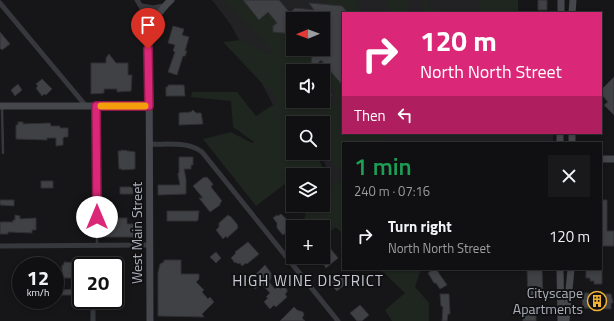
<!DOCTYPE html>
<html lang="en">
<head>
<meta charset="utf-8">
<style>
	:root { --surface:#101012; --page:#19191b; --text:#f1f3f6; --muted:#9c9d9f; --line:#303032 }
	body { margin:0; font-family:"Titillium Web",sans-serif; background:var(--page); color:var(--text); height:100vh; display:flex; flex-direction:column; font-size:15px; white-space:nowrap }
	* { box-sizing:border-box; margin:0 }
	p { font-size:13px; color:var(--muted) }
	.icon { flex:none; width:22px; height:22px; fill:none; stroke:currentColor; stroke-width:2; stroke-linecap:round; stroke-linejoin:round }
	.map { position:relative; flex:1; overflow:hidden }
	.drawer { position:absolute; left:342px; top:142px; width:260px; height:128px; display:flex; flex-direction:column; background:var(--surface); border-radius:0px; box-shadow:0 2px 6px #0003,0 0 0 1px var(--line) }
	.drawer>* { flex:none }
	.top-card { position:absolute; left:342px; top:12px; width:260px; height:122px; border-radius:0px; box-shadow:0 2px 6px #0003,0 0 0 1px var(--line); background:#db2777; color:#fff; overflow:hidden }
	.needle { width:26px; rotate:269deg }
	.fabs { position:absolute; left:286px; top:12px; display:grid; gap:8px }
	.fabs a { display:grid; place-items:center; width:44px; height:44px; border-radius:0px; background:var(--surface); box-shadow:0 2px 6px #0003,0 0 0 1px var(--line); font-size:20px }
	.speed { position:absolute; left:12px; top:257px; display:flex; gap:8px; font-size:20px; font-weight:700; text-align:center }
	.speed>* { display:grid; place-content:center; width:52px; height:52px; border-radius:50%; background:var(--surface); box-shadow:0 2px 6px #0003,0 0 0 1px var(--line); line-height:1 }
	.speed small { font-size:10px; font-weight:400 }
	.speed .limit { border:2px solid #111; border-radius:6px; background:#fff; color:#111 }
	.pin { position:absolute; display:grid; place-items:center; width:34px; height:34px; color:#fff; margin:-41px -17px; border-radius:50% 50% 50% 0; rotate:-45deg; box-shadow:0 0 4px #0007 }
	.pin .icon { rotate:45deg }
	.me { position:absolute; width:44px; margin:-22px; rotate:0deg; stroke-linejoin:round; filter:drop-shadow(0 0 3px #0008) }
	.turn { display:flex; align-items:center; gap:14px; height:84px; padding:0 12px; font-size:18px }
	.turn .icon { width:52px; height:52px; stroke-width:2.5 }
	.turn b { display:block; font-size:28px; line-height:34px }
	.then { display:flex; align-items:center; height:38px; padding:0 12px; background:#0003; gap:8px; font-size:15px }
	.round { display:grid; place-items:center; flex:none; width:42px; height:42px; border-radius:0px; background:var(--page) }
	.summary { display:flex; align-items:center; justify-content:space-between; height:68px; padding:0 12px }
	h1 { font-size:24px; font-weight:600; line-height:30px; color:#1e9e55 }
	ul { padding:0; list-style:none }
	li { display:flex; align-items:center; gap:12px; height:52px; padding:0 12px }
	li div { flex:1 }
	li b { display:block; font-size:15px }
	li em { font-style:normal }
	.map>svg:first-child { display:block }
	.built { fill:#222225; fill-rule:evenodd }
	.green { fill:#1e261f }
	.building { fill:#404145; stroke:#303034 }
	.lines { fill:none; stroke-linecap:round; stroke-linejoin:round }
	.lane { stroke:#37383d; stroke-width:2.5 }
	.street { stroke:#37383d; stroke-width:5 }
	.secondary { stroke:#45474d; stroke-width:7 }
	.route-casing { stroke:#8e194d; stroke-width:10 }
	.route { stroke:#db2777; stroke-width:7 }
	.slow { stroke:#f59e0b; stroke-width:7 }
	.labels { text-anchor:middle; stroke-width:4; stroke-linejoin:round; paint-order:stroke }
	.street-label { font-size:14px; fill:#a8adb8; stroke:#111113 }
	.poi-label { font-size:14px; fill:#a8adb8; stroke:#111113; text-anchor:end }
	.neighbourhood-label { font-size:15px; letter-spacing:1px; fill:#c9ccd4; stroke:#111113 }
</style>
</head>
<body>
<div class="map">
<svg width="614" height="321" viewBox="0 0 614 321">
	<rect width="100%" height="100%" fill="#161618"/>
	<path class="built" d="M212,0H518V13H343V133H553V143H343V233L306,205H323V186L331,177L320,153H323V123L282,122L231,25ZM293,19H323V49H293ZM293,71H323V101H293Z"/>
	<path class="green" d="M224,0H243L259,20L271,10L277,23L273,26V32L293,34V49H313L312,63L317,64L322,60L343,86V133H379L386,140L393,143H343V173L325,155L323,151V123H311L300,101H323V96L328,102L330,100L336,106L340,103L334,96L337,93L328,81L323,80V71H293V101H298L306,123H293V153H320L322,156L319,159L330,188L343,177V234L336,227L323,237V227H303L307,205H323V175H301L299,173L293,175V178L256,206L203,139L231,132L252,143L254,142L233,127L231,101L191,97L192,92H237L256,116L279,101L223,42L242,40L266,52L273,54L269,48Z
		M331,0H357L359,13H348L342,6L309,3L310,2L322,3Z
		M388,0H407L408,13H390V8H388Z
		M423,0H428L429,7L435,10L436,13H419L420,11H424Z
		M478,0H518V13H482Z
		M380,269H421L415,287L429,303V321H392L385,310L405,293Z"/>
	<path class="building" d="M243,0H279L290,13L295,8L314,10L309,3L342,6L348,13H343V86L321,60L317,64L311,63L313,49H323V19H293V34L273,32V26L277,23L268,12L259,20Z
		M538,0H547V10H538Z
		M173,26L184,29L182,35L189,37L185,51H187L185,56H183L177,75L168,72L175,52L173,51L175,45L168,43Z
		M0,32L10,44L2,50L0,48Z
		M109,54L116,63H128V75H132L131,91L117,92V89H104V93L91,94V63H106V58Z
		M614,77V115L604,105L608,102L601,94V90Z
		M42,79L52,89L46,95L44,94L42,96L36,88L38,86L36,84Z
		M18,84L22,90L15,96L11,90Z
		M168,85H184L185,96H166V87H168Z
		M326,89L332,95L327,100L323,95V92Z
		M193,110L196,113H201L203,124L179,125V113L191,112Z
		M18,122H23V124L50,123L51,126H60V128H68V137H64L63,138V145L56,146V138H47V140L16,139V125H18Z
		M121,150L135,152V169L122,170V169H119L118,151H121Z
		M179,157H193V165H191V169H184L186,179V194L158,195V185H180L178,175V173H179Z
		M204,177L205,178L207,177L213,184L211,187L222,201L220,203V205L210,212L199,198H203L193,186Z
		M41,181H53V188H41Z
		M120,187H132V189H133V194H120Z
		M0,200H14V206L0,205Z
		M601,200H607V231H614V246H601Z
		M167,211H199L198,220L197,221H167Z
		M281,214L294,226L283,235L277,228V223L273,218L277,215L278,216Z
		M15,215L20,216V219L36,218V230H32V233L8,232V234H0V222H13V220H15Z
		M228,215L231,217L237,224L238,228L227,238L226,236L223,239L216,230L219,227V223Z
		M113,218H127V224H135V227H138V237H102V224H112Z
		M248,242L259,254L247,264L246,263L242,266L240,263L238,264L236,262L235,263L231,258L236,253L235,252Z
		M326,243L338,258L326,268L320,259L323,257V246Z
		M216,252L221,258L216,263L210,257Z
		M164,260H181V274H199V279L196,282L204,290L202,292L208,299L210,297L214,302L202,314L204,317L158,316V273L160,264L164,262Z
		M64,262L81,263V283H75V278H62V265H64Z
		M265,265L271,273V278L269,282L275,289L278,287L280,289L283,287L286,288L287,290V292L285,294L287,297L276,307L274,305L270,309L264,302L268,298L266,297L270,293L262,284L255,289L252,285L256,283L252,278Z
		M434,269H436L447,285L440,289L436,283H434L428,273Z
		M527,269H542L543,298L541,299L528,298Z
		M586,269H602V284H594V281H590V278H586Z
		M15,272H21V284H15Z
		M335,275H339L341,277L342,276L347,283L337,291L326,280H332V276Z
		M78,289V295H60V290Z
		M584,293H589V294H611L613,303H611V309L583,308L582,298H583Z
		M440,294H449L450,314H448L447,321H442L443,307L441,306Z
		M360,305L369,315L362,321H357L350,313Z
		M294,307L297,310L303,312L304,315L302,318L305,321H280Z
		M523,314L536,315V321H523Z"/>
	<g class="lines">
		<path class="lane" d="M96,106L97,245
			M2,107L3,153"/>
		<path class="street" d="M137,0L143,10L147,40
			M0,3L86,106
			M142,6L153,8L164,6
			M149,144C166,145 188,141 202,152L338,321
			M0,246L150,245
			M93,321V300"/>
		<path class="secondary" d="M561,13V0
			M572,13L573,0
			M0,106H149
			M560,143V133
			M572,143V133
			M601,159H614
			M560,269L561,321
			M150,321L149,42C150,25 158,12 171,0
			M566,321L571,269"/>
	</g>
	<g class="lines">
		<defs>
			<path id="route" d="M97,217L96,106H149L148,49"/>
		</defs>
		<use href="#route" class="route-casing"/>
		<use href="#route" class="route"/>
		<path class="slow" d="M101,106H145"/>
	</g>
	<defs>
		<symbol id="building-ring" viewBox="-11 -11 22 22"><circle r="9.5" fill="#111113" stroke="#f2b134" stroke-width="1.5"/><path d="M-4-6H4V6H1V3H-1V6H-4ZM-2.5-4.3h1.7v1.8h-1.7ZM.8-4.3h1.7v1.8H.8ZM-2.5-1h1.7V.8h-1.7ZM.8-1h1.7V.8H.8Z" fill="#f2b134"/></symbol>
	</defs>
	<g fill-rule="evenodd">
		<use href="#building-ring" x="586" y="290" width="22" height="22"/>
	</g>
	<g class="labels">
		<g class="street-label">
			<text transform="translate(137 233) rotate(-90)" y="5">West Main Street</text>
		</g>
		<g class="poi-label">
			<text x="583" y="298">Cityscape<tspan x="583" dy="16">Apartments</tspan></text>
		</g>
		<g class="neighbourhood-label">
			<text x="308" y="286">HIGH WINE DISTRICT</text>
		</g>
	</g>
</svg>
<div class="fabs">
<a><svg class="needle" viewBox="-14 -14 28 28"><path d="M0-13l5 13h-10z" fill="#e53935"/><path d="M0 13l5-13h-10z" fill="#9c9d9f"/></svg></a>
<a><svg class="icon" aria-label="sound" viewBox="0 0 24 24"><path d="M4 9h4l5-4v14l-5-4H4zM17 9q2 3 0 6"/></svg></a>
<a><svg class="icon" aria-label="search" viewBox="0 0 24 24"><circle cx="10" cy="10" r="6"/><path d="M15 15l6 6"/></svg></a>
<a><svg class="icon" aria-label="layers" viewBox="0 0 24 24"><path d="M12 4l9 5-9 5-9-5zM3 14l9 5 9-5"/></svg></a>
<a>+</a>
</div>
<div class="speed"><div>12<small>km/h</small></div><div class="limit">20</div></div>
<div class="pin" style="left:148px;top:49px;background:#d93025"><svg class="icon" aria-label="arrive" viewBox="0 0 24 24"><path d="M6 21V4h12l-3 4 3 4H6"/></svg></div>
<svg class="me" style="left:97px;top:217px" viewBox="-20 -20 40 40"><circle r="19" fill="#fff"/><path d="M0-13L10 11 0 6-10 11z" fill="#db2777"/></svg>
<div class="top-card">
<div class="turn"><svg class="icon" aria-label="right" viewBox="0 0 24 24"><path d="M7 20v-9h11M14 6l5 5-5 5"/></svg><div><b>120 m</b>North North Street</div></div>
<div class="then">Then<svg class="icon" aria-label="left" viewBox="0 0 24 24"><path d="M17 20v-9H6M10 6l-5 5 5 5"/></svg></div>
</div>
<section class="drawer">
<div class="summary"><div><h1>1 min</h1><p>240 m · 07:16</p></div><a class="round"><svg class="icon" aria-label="close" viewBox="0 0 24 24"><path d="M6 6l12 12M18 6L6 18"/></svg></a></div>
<ul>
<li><svg class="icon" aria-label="right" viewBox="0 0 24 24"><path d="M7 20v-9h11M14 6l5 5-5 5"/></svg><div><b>Turn right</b><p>North North Street</p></div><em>120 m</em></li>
</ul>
</section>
</div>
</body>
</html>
